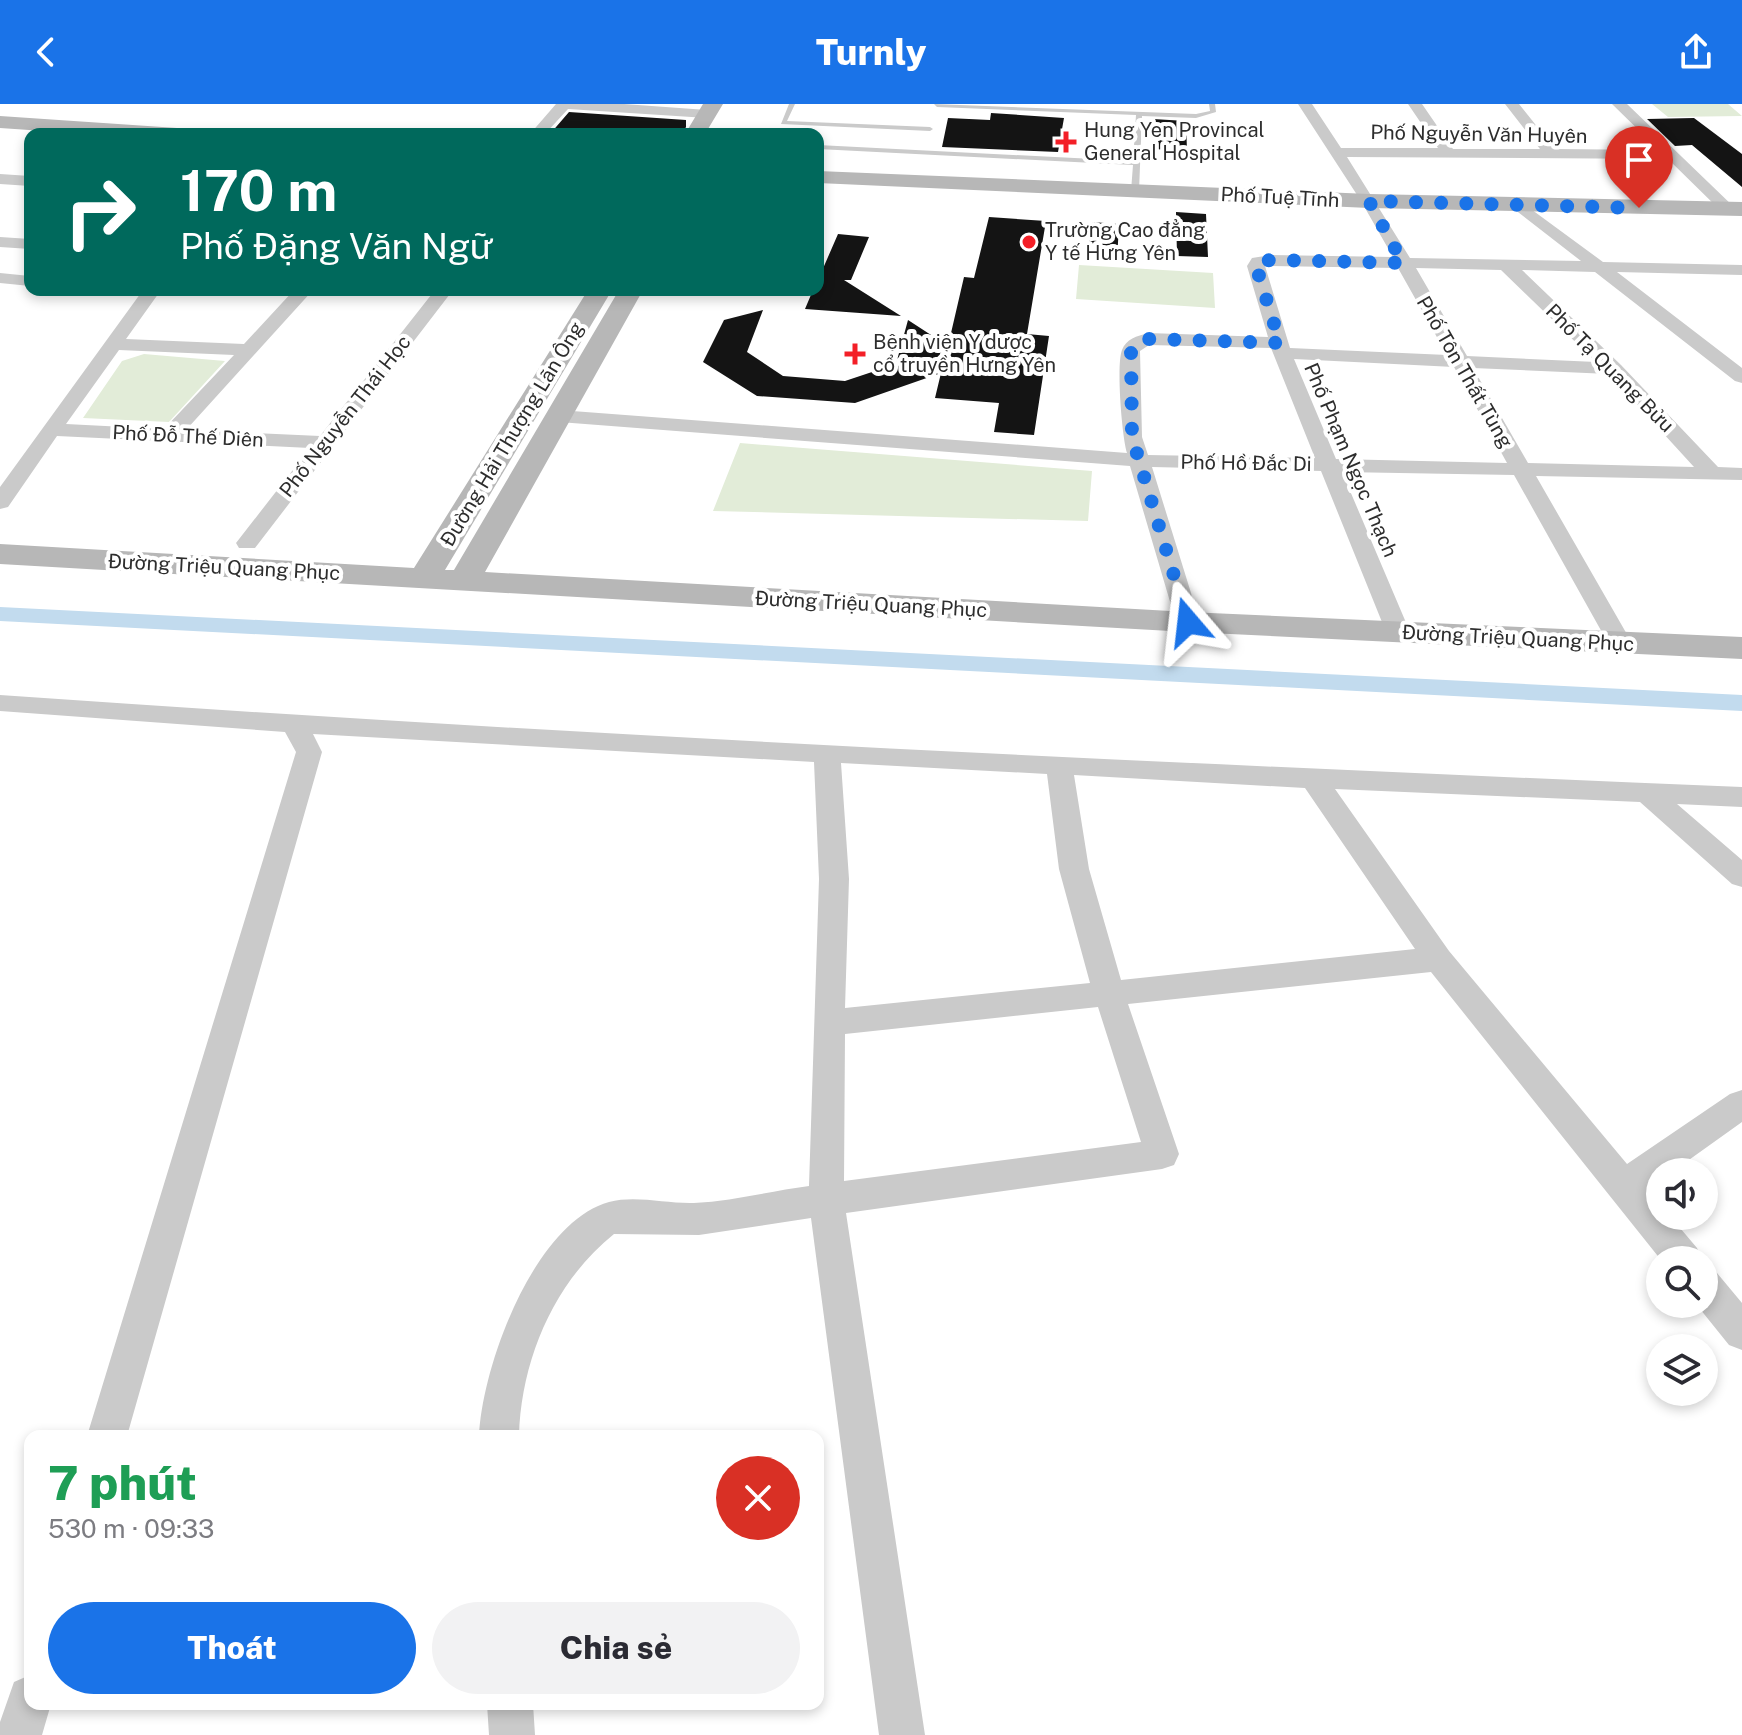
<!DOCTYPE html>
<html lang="vi">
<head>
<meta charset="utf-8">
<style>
	:root { --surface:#fff; --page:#f2f2f3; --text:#2b2b33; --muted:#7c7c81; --accent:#1a73e8 }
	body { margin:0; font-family:"Public Sans",sans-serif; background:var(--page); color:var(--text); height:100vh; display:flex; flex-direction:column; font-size:30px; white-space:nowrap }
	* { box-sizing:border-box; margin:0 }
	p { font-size:26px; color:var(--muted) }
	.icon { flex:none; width:44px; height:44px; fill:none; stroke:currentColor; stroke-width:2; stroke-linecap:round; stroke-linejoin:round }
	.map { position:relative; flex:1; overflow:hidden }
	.side { position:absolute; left:24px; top:1326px; width:800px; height:280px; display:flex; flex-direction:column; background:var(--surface); border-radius:16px; box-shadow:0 4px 12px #0003 }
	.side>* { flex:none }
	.hud { position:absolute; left:24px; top:24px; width:800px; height:168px; border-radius:16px; box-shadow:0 4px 12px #0003; background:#00695c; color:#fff; overflow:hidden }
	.controls { position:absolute; left:1646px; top:1054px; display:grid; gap:16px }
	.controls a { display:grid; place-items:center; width:72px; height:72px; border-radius:50%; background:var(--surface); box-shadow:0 4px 12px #0003; font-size:40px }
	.pin { position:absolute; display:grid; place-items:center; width:68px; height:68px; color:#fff; margin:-82px -34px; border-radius:50% 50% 50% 0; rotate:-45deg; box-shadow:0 0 8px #0007 }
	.pin .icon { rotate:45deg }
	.me { position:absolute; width:88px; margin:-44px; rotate:343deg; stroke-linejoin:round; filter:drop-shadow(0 0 6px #0008) }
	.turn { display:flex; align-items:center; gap:28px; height:168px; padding:0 24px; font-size:36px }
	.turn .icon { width:104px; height:104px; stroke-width:2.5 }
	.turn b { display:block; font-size:56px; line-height:68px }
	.round { display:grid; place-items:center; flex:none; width:84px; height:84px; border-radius:42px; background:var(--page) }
	.headline { display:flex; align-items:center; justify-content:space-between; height:136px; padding:0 24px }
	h1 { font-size:48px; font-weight:800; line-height:60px; color:#1e9e55 }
	.primary-button { display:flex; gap:16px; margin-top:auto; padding:16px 24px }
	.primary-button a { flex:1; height:92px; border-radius:48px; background:var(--accent); color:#fff; font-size:32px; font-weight:800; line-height:92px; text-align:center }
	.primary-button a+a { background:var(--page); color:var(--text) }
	header { display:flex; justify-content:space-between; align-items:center; height:104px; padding:0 24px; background:var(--accent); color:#fff; font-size:36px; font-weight:800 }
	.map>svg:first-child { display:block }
	.green { fill:#e2ecd8 }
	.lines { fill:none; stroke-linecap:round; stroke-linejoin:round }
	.canal { fill:#c2dbee; fill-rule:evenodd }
	.building { fill:#141414 }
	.lane { fill:#cacaca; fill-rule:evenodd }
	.street { fill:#cacaca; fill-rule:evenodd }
	.secondary { fill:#b7b7b7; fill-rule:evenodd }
	.route { stroke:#1a73e8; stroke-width:14; stroke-dasharray:0 25.2 }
	.poi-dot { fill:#f31f27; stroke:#fff; stroke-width:3 }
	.labels { text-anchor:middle; stroke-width:8; stroke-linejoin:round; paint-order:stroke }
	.far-poi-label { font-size:20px; fill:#2d2d2d; stroke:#fff; text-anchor:start }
	.far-street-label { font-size:20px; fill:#2d2d2d; stroke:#fff }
</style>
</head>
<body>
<header><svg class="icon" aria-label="back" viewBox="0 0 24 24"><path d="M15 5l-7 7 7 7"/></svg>Turnly<svg class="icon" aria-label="share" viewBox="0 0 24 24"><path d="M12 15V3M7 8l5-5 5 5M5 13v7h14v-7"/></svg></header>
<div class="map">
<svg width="1742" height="1631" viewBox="0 0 1742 1631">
	<rect width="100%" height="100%" fill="#fff"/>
	<path class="green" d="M1652,0H1728L1742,12L1668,13Z
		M1079,161L1213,169L1215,204L1076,195Z
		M144,250L225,257L169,318L83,314L122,257Z
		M740,339L1092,367L1088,417L713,407Z"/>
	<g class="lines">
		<path class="canal" d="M0,503L1742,591V607L0,517Z"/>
	</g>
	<path class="building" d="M569,8L686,16V23L682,30H550Z
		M991,9L1064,14L1058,48L942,43L948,14L990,16Z
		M1694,14L1742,50V83L1692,41L1675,42L1647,15Z
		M1153,15L1186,17L1187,47L1153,45Z
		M1176,108L1206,110L1208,153L1177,152Z
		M989,113L1046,117L1027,230L1049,232L1034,331L994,328L999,299L935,294L941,269L855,299L757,292L703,258L724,216L763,206L747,248L783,272L845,277L896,260L908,216L948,242L964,173L974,174Z
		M1091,118L1119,120L1117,157L1087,155Z
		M838,130L869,133L851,176H844L901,212L805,205L813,186H818V176Z"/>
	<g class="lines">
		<path class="lane" d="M789,0H795L787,17L930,23L933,25L930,27L781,20Z
			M934,0L1196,10L1210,7L1209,0H1215L1216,8L1196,14L1142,12L1139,87L1135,89L1131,87L1133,61L818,45V41L1133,57L1136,11L937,3Z"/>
		<path class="street" d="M556,0H624L707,6L714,10L707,14L568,5L545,30H530Z
			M1298,0H1312L1341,44H1438L1408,0H1422L1453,45H1540L1505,0H1519L1555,45L1659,46L1612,0H1627L1736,105L1728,110L1722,108L1668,55L1347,53L1410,154L1581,157L1514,105V99L1520,97L1603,158L1742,161V171L1617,168L1742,264V279L1735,277L1595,168L1522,166L1621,261L1718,363L1742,364V376L1536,372L1632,539L1629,544H1611L1608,539L1514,371L1342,368L1410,528L1407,533H1389L1386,528L1321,367L1152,363L1200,518L1197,523H1179L1176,518L1130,362L559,318L549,312L559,306L1127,349C1122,333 1116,261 1122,246C1126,235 1137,232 1148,229L1268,233L1247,162L1252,154L1271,151L1393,153L1361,97ZM1265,162L1398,164L1447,251L1290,244ZM1416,164L1501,166L1596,258L1467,252ZM1149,241L1271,244L1315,354L1148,351L1142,333L1140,247ZM1294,255L1454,263L1507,359L1336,355ZM1473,264L1609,270L1694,363L1528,359Z
			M0,70L30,72V82L0,80Z
			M0,133L30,135V145L0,143Z
			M0,169L30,172V182L0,179Z
			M143,186H161L126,235L244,240L294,186H313L186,326L320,332L435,186H453L255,444H239L236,439L310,344L57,332L8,403L0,405V383ZM119,246L234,251L164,325L66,320Z
			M0,591C580,632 1161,659 1742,683V703L1677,700L1742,756V783L1732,780L1640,698L1335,685L1449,847L1627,1060L1730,990L1742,986V1018L1672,1068H1660V1076L1648,1085L1660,1100V1112H1670L1697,1144L1702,1156H1661L1431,868L1128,900L1179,1050L1174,1061L1162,1065L846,1109L925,1631H879L811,1114L699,1131L614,1130C554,1178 521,1256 519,1332H479C482,1262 534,1119 609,1098C636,1091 667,1100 694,1099C733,1097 771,1087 809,1082L819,775L814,658L313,630L322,648L127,1332H87L296,648L285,628L0,607ZM841,659L1047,670L1059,765L1090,879L845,904L849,775ZM1074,671L1305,684L1415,845L1121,876L1089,765ZM1098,903L1141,1038L844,1077L845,930Z
			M1704,1164L1717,1169L1742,1199V1246L1729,1241L1696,1200H1704Z
			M30,1571V1600H51L42,1631H0V1618L14,1578Z
			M487,1600H533L535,1631H489Z"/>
		<path class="secondary" d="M703,0H723L705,30H685Z
			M0,12L177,24L187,30H88L0,24Z
			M818,67L1369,90L1742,98V112L1369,104L818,79Z
			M588,186H612L445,466H454L619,186H643L485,468L1188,508L1742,533V555L1188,528L0,460V440L414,464Z"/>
	</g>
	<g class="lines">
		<path class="route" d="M1188,518L1132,333L1131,247L1138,238L1148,235L1280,239L1256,162L1258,158L1271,156L1403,159L1369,97L1639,104"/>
	</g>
	<g class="poi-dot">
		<path d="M1062 26h8v8h8v8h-8v8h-8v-8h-8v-8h8z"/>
		<circle cx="1029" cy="138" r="8"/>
		<path d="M851 238h8v8h8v8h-8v8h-8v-8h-8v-8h8z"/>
	</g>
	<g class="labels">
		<g class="far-poi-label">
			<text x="1084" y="33">Hung Yen Provincal<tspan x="1084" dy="23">General Hospital</tspan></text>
			<text x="1045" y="133">Trường Cao đẳng<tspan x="1045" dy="23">Y tế Hưng Yên</tspan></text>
			<text x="873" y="245">Bệnh viện Y dược<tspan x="873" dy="23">cổ truyền Hưng Yên</tspan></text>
		</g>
		<g class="far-street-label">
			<text transform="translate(1479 30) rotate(1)" y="7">Phố Nguyễn Văn Huyên</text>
			<text transform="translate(1280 93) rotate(3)" y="7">Phố Tuệ Tĩnh</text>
			<text transform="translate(1610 264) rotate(45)" y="7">Phố Tạ Quang Bửu</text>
			<text transform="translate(1465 268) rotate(60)" y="7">Phố Tôn Thất Tùng</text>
			<text transform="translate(345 312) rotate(-52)" y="7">Phố Nguyễn Thái Học</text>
			<text transform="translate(512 330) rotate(-59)" y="7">Đường Hải Thượng Lãn Ông</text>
			<text transform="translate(188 332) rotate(3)" y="7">Phố Đỗ Thế Diên</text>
			<text transform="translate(1351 356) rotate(67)" y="7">Phố Phạm Ngọc Thạch</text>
			<text transform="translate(1246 359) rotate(1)" y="7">Phố Hồ Đắc Di</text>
			<text transform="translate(224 463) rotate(3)" y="7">Đường Triệu Quang Phục</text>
			<text transform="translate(871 500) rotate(3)" y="7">Đường Triệu Quang Phục</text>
			<text transform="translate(1518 534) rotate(3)" y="7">Đường Triệu Quang Phục</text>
		</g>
	</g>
</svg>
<div class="controls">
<a><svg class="icon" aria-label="sound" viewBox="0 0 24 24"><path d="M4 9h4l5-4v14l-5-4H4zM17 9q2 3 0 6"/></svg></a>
<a><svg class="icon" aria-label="search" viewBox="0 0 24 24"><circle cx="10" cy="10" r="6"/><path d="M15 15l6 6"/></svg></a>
<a><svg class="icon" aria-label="layers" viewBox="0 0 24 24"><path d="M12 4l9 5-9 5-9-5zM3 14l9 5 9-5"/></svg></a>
</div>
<div class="pin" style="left:1639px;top:104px;background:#d93025"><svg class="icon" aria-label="arrive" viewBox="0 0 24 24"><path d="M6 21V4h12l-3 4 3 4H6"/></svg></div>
<svg class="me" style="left:1188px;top:518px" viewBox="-20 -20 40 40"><path d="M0-17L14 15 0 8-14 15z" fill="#1a73e8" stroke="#fff" stroke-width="4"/></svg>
<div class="hud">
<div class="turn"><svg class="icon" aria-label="right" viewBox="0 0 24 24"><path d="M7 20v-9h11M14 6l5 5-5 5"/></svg><div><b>170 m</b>Phố Đặng Văn Ngữ</div></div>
</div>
<section class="side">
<div class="headline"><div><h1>7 phút</h1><p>530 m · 09:33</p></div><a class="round" style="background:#d93025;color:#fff"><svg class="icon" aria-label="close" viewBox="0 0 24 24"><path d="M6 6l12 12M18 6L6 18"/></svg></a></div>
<div class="primary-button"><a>Thoát</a><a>Chia sẻ</a></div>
</section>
</div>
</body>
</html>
